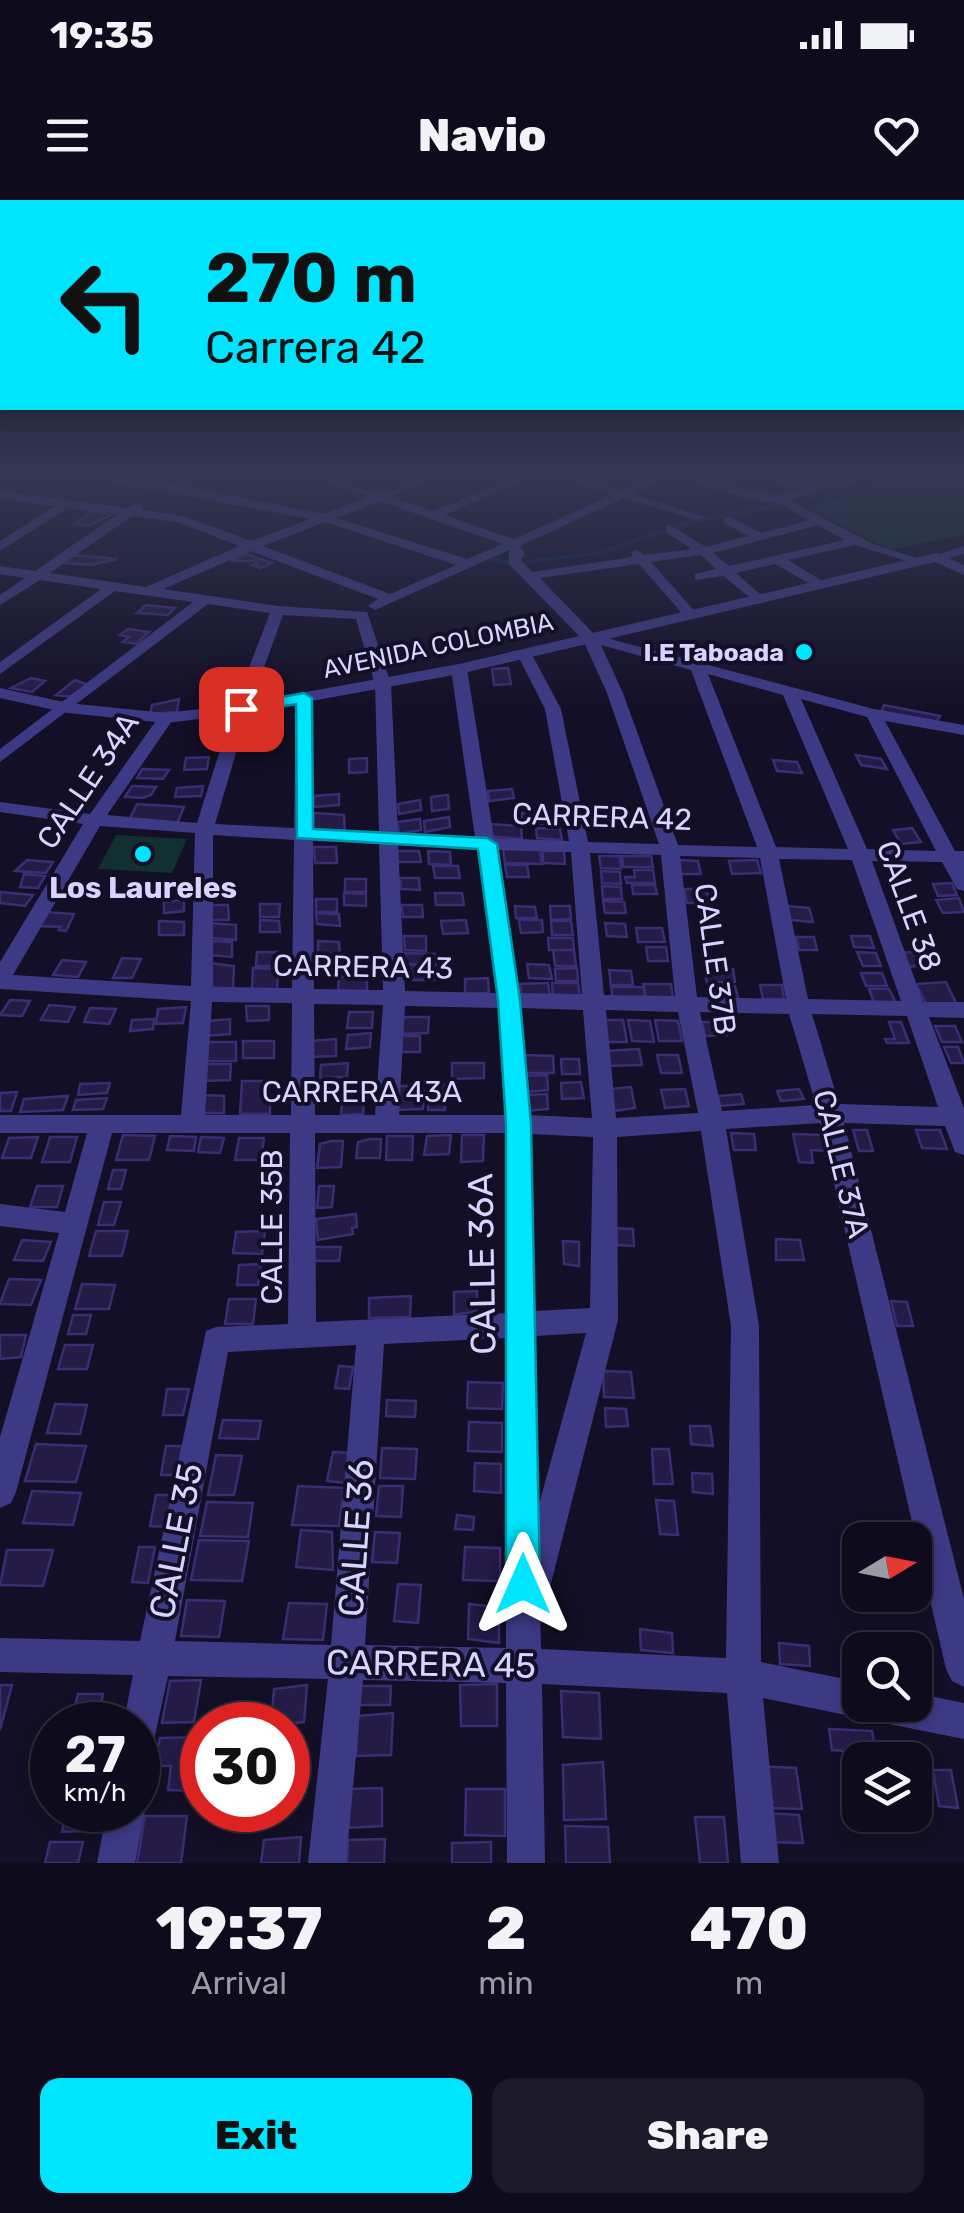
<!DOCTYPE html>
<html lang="en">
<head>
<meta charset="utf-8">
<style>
	:root { --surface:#0e0b1c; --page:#1c1929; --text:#f1f3f6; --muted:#9b9ba3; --line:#2e2b3b; --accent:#00e5ff }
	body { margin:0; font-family:Rubik,sans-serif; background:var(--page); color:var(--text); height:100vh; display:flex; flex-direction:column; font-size:38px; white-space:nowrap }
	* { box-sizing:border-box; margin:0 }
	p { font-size:32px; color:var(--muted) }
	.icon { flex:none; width:55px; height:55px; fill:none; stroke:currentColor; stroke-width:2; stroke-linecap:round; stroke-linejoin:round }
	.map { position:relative; height:1663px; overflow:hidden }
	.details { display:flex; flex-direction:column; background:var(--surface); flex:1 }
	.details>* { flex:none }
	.top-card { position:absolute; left:0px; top:0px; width:965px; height:210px; box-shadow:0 5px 15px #0003,0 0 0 2px var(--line); background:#00e5ff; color:#111; overflow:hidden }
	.needle { width:65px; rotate:80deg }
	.buttons { position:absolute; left:842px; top:1322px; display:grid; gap:20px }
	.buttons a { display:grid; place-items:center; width:90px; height:90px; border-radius:20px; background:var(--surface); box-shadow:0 5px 15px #0003,0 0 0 2px var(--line); font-size:50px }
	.speed { position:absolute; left:30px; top:1502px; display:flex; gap:20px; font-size:50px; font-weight:700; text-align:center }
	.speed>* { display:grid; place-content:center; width:130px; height:130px; border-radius:50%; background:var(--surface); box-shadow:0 5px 15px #0003,0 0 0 2px var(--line); line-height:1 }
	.speed small { font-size:25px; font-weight:400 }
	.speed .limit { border:15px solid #d22; background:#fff; color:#111 }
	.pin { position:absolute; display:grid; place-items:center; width:85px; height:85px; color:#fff; margin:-42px; border-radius:20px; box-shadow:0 5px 15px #0006 }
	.me { position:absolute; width:110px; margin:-55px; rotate:0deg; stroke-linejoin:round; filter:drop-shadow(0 0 8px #0008) }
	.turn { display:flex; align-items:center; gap:35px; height:210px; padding:0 40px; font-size:45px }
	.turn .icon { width:130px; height:130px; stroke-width:2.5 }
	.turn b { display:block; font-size:70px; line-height:85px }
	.eta { display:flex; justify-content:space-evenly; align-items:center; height:170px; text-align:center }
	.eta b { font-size:60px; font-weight:800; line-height:70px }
	.primary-button { display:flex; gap:20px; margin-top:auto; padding:20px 40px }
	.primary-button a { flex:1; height:115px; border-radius:20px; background:var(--accent); color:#111; font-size:40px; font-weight:800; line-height:115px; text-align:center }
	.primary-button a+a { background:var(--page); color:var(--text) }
	.status { display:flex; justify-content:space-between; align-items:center; height:70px; padding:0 50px; background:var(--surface); direction:ltr }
	.status svg { height:28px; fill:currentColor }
	header { display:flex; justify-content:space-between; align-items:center; height:130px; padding:0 40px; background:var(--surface); font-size:45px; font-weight:800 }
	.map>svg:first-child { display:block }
	.green { fill:#12302f }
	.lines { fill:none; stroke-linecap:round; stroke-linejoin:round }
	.stream { stroke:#0c2248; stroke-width:4 }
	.building { fill:#241b47; stroke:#3b2d73; stroke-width:2.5 }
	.minor { fill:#3d3a85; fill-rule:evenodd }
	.tertiary { fill:#3d3a85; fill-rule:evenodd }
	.route { fill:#00e5ff; stroke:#0095a6; stroke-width:2.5 }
	.poi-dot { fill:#00e5ff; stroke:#130f26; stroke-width:4 }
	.labels { text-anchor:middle; stroke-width:8; stroke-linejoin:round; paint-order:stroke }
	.far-street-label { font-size:25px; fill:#d9d4ff; stroke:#130f26 }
	.far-poi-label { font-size:25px; font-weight:bold; fill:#d9d4ff; stroke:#130f26; text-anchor:end }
	.street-label { font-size:30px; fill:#d9d4ff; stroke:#130f26 }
	.poi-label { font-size:30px; font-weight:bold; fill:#d9d4ff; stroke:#130f26 }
	.near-street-label { font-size:35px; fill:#d9d4ff; stroke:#130f26 }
</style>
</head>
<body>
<div class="status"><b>19:35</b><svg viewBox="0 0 49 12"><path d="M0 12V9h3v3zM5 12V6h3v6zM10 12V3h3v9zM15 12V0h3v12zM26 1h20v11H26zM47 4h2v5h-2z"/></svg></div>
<header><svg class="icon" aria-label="menu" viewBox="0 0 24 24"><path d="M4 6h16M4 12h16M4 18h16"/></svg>Navio<svg class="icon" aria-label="heart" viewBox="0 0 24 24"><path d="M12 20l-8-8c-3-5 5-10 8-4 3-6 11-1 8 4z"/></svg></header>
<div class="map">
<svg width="964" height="1663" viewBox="0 0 964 1663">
	<rect width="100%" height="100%" fill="#130f26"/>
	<path class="green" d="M941,276H964V335L890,350L805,306Z
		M116,635L187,639L172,673L98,669Z"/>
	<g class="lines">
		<path class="stream" d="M490,360L514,363
			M526,362L601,353L691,322L926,276"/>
	</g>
	<path class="building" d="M92,311L111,315L88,326L74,324Z
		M246,354L263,360L272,363L261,368L252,365L257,362L253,361H231Z
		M74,355L117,359L91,365L62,363Z
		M146,405L175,408L168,415L137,413Z
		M128,429L149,432L136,444L123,442L129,437L120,435Z
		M508,468L511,484L494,485L492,469Z
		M31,478L45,481L32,492L11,488Z
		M75,480L88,485L75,497L56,495Z
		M179,499L177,512L150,514L152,505Z
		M884,505L940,516L936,523L881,512Z
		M856,555L881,559L887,569L861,565Z
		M209,557L207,569L184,570L186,558Z
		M367,558V572L349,573V559Z
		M773,560L797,562L802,573L777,571Z
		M142,569L169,570L163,579L137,578Z
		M132,586L156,587L151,595L142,598L125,597Z
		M203,586L201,596L175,597L177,588Z
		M512,589L514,598L489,601L488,591Z
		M339,594V605L314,607V596Z
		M448,595L449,609L432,611L431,597Z
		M420,600L421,610L399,614L398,604Z
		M137,604L184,607L177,624L128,622Z
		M314,613L344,615L345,633L313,629Z
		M522,613H543L545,624L522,623Z
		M449,617L450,627L425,632L424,621Z
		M420,619L421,630L399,634L397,622Z
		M488,624L521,626L522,639L489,636Z
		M536,628L560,629L562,640L537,638Z
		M912,628L921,642L901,644L893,630Z
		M314,647H336L337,663H315Z
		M503,649L540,650L542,664L505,663Z
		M397,651H419L421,662H398Z
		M428,651L450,652L451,665L429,664Z
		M543,651H564L565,664L543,663Z
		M599,656H620L621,669L601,668Z
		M622,656H651L653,667H623Z
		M27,660L53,662L46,673L15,671Z
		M678,660L698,661L701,674H681Z
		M757,660L761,673L732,674L729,661Z
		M505,665H527L529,677H507Z
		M433,666H458L460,678H435Z
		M634,670H653L655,683H627L625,677H635Z
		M601,671L620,672L621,684L602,683Z
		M24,674L45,676L38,688L20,687Z
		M400,678H419L420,690L401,689Z
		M345,679H366V692H345Z
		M952,683L957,695L938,696L933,684Z
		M632,685H655L657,694H633Z
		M602,686L621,687L622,699H603Z
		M684,689H706L710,703H687Z
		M0,692L33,695L25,706L0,703Z
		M344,693L366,694V706L344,705Z
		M435,693H462L464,705H436Z
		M959,698L964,712L943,713L936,700Z
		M316,699H337V712H316Z
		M184,700V711L164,713V702Z
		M603,701L624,702L626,713H605Z
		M260,704H280L279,717H260Z
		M210,705H228L229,720H209Z
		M401,705H422L423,717H403Z
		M515,706L535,707L537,718H516Z
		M550,706H570L571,719L551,720Z
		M787,706L809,708L813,722L791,720Z
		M46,712L74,714L66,731L59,730L61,727L39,726Z
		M316,713L339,714L340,726L317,724Z
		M260,720L279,721L280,732H260Z
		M466,720L468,733L443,734L441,721Z
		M519,720H542L543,732L521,733Z
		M159,721L184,722V735H159Z
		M551,721H571L573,735H552Z
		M209,723L236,725V740L211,738Z
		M605,723L625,724L627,737L607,736Z
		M636,728H662L665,742H638Z
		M404,736H426V751L405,750Z
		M851,736H870L874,748L854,747Z
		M796,737H814L817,750H799Z
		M548,738H573L574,750H549Z
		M210,741L232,742V757L210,755Z
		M318,741L339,742L340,755L318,754Z
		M646,747H666L668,761H648Z
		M553,750H574L576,766H555Z
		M931,751L937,765L905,767L900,753Z
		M257,752H280V766H256Z
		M857,752L876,753L881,766H863Z
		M405,753L435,754L436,765L406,764Z
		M318,756L339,758L340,771L319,770Z
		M340,757H366L367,771L340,770Z
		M122,758L141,759L132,778H113Z
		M62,760L86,762L78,777L53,775Z
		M210,763L234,766L233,789L209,787Z
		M527,764L549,765L552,779L529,778Z
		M406,765L432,766L434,780H407Z
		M253,768L278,769L277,791L252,790Z
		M577,768L578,781H556L555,769Z
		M733,769L735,782L707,783L704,770Z
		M609,770L631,771L633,785H611Z
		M861,773H882L887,786H866Z
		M339,776L367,779V792L338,790Z
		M488,778L489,793L465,794V779Z
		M946,782L956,803L926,804L916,784Z
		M548,783L550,796L522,797L520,784Z
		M552,783H578L580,797H553Z
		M643,784H671L673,799H645Z
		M760,785H782L784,799H763Z
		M735,786L739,801H711L708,787Z
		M611,787H644L646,800H613Z
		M869,789H889L896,803H874Z
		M10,800L30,801L22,816L0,815Z
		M49,805L75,807L68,822L41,820Z
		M246,806H269V820L247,821Z
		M186,807L183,823L156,824L158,809Z
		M90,808L116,809L109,824L84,822Z
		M349,812H373L372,828H347Z
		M399,817H429L428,833L397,834Z
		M154,819L153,829L130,831L132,820Z
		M230,819V834L206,836L207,821Z
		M600,820H623L627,842H603Z
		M628,820L650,821L654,842L632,841Z
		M655,820L678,821L682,841H659Z
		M702,822H723L727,835L705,836Z
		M889,822H901L909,843H887L885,839H895Z
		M935,826H955L962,842H942Z
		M371,833L370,847L346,849L348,835Z
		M397,836H420V852H396Z
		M336,839V856L310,857V841Z
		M243,841H274V858H243Z
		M207,842H236V861H205Z
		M944,847H958L964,863H951Z
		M639,849L642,865L607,866L604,851Z
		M525,855L553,856L554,873H526Z
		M657,855H678L682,873H661Z
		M561,859H579L580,874H562Z
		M348,863L347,877L320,878L321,865Z
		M452,863H484V878L452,879Z
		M203,864H231L230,880L203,881Z
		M547,875L548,890L527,892L526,876Z
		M242,881H264L263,896H270V914H240Z
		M581,882L584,898L562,899L561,883Z
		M110,883L107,893L78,895L80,884Z
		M430,885H446L445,910H428Z
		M394,886H408L407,891H424L423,909L393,910Z
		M631,887L635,908L614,911L610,889Z
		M685,889L689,906L665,908L661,890Z
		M799,889L804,899L781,901L777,891Z
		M17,892L11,911H0V893Z
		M547,894L548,909L528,911L527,895Z
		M741,894L744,904L720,906L718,896Z
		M202,895L224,896V913H202Z
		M68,896L63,910L20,912L24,899Z
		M107,898L103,909L73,910L76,900Z
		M342,900H364L363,914L341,915Z
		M853,930H867L873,951H859Z
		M916,930H940L947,949L922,948Z
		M731,933L754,934L756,950H734Z
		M793,934L824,935L828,951L811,950L813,963L799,962Z
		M123,935L155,936L149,960H116Z
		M451,935L449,954L424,955L427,936Z
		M462,935H484L483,961L461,962Z
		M170,936L196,937L194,951L167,950Z
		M387,936H413L412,960H386Z
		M38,937L31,958H2L9,938Z
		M50,937H77L70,962H42Z
		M201,937L224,938L220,953L198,952Z
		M239,938H264L261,960H235Z
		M370,939H381L380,958H356L358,942Z
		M331,941H343L341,967L317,968L320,944Z
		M113,970H126L121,989H108Z
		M37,986H63L57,1007H30Z
		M319,986H334L332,1007L317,1008Z
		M104,1002H121L114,1025H98Z
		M356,1014L357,1027L352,1028L353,1034L318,1040L316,1019Z
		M616,1028L633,1029L634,1046L617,1045Z
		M96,1031H128L122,1056H89Z
		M265,1031L262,1054L233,1053L236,1032Z
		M776,1039L800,1040L804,1060H776Z
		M22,1040L51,1042L43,1061L14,1060Z
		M563,1041L579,1042V1066L564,1064Z
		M313,1047H341L339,1061H315Z
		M261,1064L258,1085H237L239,1065Z
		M9,1079L41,1080L31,1105L0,1104Z
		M82,1084L115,1085L109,1109H75Z
		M477,1091V1111L454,1115V1092Z
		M411,1096L410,1117L369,1118V1098Z
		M229,1099H256L253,1124H225Z
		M891,1101L907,1102L913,1126H897Z
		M73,1115H91L86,1134H68Z
		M0,1135H26L21,1157L0,1159Z
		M65,1145H93L87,1169H58Z
		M339,1166L353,1167L349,1189L335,1188Z
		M603,1171L631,1172L634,1198L604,1197Z
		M468,1182L503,1183L502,1209L467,1208Z
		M167,1189H189L183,1215H163Z
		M387,1200L416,1201L415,1217L386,1216Z
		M55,1204L87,1205L80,1234L47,1233Z
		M605,1208L626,1209L628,1226L606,1227Z
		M223,1220L261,1221L258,1239L219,1238Z
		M469,1222L502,1223V1252L468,1251Z
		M690,1226H710L713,1246L691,1244Z
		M36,1244L86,1246L76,1282L25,1281Z
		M166,1246H188L182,1275H161Z
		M382,1248L417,1249L415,1279L380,1278Z
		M652,1249H669L673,1284H654Z
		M333,1252L350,1253L345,1283L327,1281Z
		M216,1255L242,1256L234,1295H208Z
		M475,1263L501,1264V1293L474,1291Z
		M692,1273L712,1274L713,1294L693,1292Z
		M298,1286L344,1288L339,1326L292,1325Z
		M379,1286H403L401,1317L376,1316Z
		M32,1291L81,1293L73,1325L23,1323Z
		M156,1295H179L172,1327L150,1326Z
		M656,1300L674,1301L678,1335L660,1334Z
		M207,1302L253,1303L248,1337L200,1336Z
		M457,1315L474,1317L473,1330L455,1329Z
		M301,1330L332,1332L333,1370L296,1367Z
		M375,1332L400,1333L397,1363L372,1362Z
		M199,1340L249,1341L242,1381L191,1380Z
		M139,1347H155L148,1383L132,1382Z
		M465,1347L500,1348V1381L463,1380Z
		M7,1350H53L43,1386L0,1385Z
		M398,1384L421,1385L418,1423L394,1421Z
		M187,1400L225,1401L219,1437L181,1436Z
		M289,1403L327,1404L323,1440L283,1439Z
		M469,1404L499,1407V1443L468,1439Z
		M640,1429L672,1433L673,1453L641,1450Z
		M779,1443L809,1446L810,1466L780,1464Z
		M201,1480L194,1522L162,1523L170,1481Z
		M497,1484V1526H461L460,1485Z
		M0,1485H12L0,1530Z
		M307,1485L304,1522L271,1525L274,1489Z
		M356,1486H391L390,1505H355Z
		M561,1491L599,1493L601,1539L563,1537Z
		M78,1494H103L97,1525H70Z
		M393,1513L391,1555L356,1556L358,1516Z
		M829,1529L872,1531L876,1553L832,1550Z
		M202,1537V1591L168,1590L171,1566H154L160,1538Z
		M603,1562L606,1619L564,1620L563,1565Z
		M759,1566L796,1568L802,1609L763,1608Z
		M933,1570H951L958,1608L939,1606Z
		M382,1588V1626L346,1628L349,1589Z
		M466,1589H505V1636L465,1635Z
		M66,1610H89L85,1631L62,1632Z
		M764,1613L799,1615L803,1643L767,1642Z
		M145,1616H187L181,1663H137Z
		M695,1617H724L728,1663H700Z
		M565,1626L608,1627L610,1663H566Z
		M301,1637L299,1663H261L264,1640Z
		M385,1639L384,1663H347L348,1640Z
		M50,1642H83L78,1663H45Z
		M491,1642V1663H452V1643Z"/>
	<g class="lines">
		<path class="minor" d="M80,276L170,283L323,314L368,297L312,276C336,276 354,290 377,292C394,294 419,276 441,276L391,297L433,311L519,276H535L444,315L514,339L612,295L555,276H574L622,290L654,276H670L634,294L705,317L699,321L624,298L520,346L525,354L521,360L532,372L632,357V351L637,350L645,355L692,349L666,332V326L670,325L706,347L748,336L724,323V317H732L761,333L809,320L775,302L751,300L673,276C718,276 755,301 800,290L758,276C778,276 795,286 813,287C834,287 855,276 877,276L789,300L875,345L927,361L920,365L855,345L788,360L824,382V388L819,389L775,364L736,373L763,397V403L758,404L723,376L695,380V374L716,369L701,355L651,362L698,415L691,419L686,418L639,364L540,378L595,435L874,509L964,525V535L885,521L955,651H964V691L957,689L942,662L872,661L923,802H964V818L929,817L964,908V955L955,952L945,926L844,923L964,1399V1487L952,1481L946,1469L820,923L726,929L759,1126L761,1462L860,1482V1505H915V1493L964,1503V1539L884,1523L870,1514L860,1518L763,1498L779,1663H741L727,1493L542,1484L545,1663H507L506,1483L363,1480L346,1663H308L328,1479L168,1476L151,1554L138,1559V1525H123L133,1475L0,1472V1438L140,1441L206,1131L216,1127L288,1124L290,933H112L16,1292L11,1303L0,1308V1237L59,1033L0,1026V1004L65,1012L87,933H0V915H181L191,801L0,789V762L83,624L0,612V602L90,614L160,515L166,513L174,518L107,615L197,623L233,509L270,413L208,404L0,562V549L193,402L115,391L0,474V462L101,389L40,380L0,405V395L25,378L0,374V366L35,371L118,314L68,308L0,351V341L55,306L0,299V291L127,308L137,303L143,307L141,310L184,316L251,341L310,319ZM380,301L503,344L467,359L336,318ZM132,316L178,322L239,346L146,387L50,373ZM325,322L456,365L390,394L263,346ZM818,325L845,340L729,366L713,353ZM509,350V364L583,440L607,493L659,644L588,642L561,509L530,451L517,454L545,509L569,641L494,638L467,469L459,464L451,469L475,637L398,634L391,484L367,412L278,406L163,389L251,351L378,399L368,406L375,410ZM283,415L356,419L375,484L379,633L313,629L312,498L304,493L296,498L294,628L215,624L249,509ZM601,445L691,470L757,647L678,645L623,493ZM708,474L783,495L848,649L776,647ZM801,499L867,517L936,651L867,649ZM100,626L195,633L191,786L13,775ZM213,635L294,640L292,788L213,787ZM313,641L379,644L383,790L314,789ZM398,645L477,649L497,793L405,791ZM496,650L571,652L582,794L519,793ZM590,653L661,655L675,796L604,795ZM680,656L760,658L786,799L697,797ZM779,659L852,660L901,801L808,799ZM212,802L292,803L291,915H205ZM314,804L383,805L375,915H315ZM405,806L499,808L505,915H399ZM521,808L583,810L592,918L529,915ZM606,810L678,812L698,913L616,918ZM700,812L789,814L816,905L722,911ZM812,814L907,816L938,907L839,904ZM701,931L731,1126L726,1458L541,1449L540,1404L549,1391L618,1120L617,937ZM315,933H506V1113L316,1122ZM530,934L593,937L590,1108L534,1111ZM586,1133L538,1308L535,1136ZM506,1138V1448L365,1445L384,1144ZM356,1145L331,1445L175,1441L228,1152Z
			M964,346V354L937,361L930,357Z
			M138,1596L145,1610L135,1663H97L107,1610H138Z"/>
		<path class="tertiary" d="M937,353L964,365V375L935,362L459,474L241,514L166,523L68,513L0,498V488L68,503L166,513L241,504L459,464Z"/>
	</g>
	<linearGradient id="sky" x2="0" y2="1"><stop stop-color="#0a0815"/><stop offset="0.54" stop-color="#333752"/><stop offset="1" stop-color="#333752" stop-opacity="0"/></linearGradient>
	<rect width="964" height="509" fill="url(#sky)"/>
	<path class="route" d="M304,493L312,498L313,629L487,638L497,644L520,800L531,924L540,1384L535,1396L523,1401L511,1396L506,1384V924L498,800L478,649L297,638L296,504L241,514L233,509L241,504Z"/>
	<g class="poi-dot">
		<circle cx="804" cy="452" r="10"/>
		<circle cx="143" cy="654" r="10"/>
	</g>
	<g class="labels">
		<g class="far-street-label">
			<text transform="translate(438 445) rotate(-12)" y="9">AVENIDA COLOMBIA</text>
		</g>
		<g class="far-poi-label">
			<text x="784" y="461">I.E Taboada</text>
		</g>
		<g class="street-label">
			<text transform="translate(88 581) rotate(-56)" y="10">CALLE 34A</text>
			<text transform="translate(602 617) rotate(2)" y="10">CARRERA 42</text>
			<text transform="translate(909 706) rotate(70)" y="10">CALLE 38</text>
			<text transform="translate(715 759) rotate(82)" y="10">CALLE 37B</text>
			<text transform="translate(363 767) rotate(1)" y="10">CARRERA 43</text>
			<text x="362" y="902">CARRERA 43A</text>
			<text transform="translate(841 964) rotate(76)" y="10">CALLE 37A</text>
			<text transform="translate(272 1027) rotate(-90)" y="10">CALLE 35B</text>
		</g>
		<g class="poi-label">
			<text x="143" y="698">Los Laureles</text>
		</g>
		<g class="near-street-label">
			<text transform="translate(482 1064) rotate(-91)" y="12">CALLE 36A</text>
			<text transform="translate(356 1338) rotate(-86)" y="12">CALLE 36</text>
			<text transform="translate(176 1341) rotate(-79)" y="12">CALLE 35</text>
			<text transform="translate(431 1464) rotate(1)" y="12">CARRERA 45</text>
		</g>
	</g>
</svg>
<div class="buttons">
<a><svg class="needle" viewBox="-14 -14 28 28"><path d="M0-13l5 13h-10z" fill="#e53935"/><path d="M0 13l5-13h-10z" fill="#9b9ba3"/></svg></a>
<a><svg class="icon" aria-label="search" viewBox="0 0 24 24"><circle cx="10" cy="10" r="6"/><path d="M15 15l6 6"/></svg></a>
<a><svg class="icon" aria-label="layers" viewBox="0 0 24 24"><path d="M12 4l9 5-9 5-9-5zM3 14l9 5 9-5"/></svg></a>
</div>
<div class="speed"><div>27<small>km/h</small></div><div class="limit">30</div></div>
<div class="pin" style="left:241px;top:509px;background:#d93025"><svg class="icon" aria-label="arrive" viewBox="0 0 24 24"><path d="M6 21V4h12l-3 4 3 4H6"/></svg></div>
<svg class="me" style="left:523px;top:1384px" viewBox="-20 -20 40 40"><path d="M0-17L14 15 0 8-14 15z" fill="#00e5ff" stroke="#fff" stroke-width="4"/></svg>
<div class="top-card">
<div class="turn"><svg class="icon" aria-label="left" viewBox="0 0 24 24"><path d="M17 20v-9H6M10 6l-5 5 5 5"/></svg><div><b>270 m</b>Carrera 42</div></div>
</div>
</div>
<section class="details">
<div class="eta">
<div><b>19:37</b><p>Arrival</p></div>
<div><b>2</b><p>min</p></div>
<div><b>470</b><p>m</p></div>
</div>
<div class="primary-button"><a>Exit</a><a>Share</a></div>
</section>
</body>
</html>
